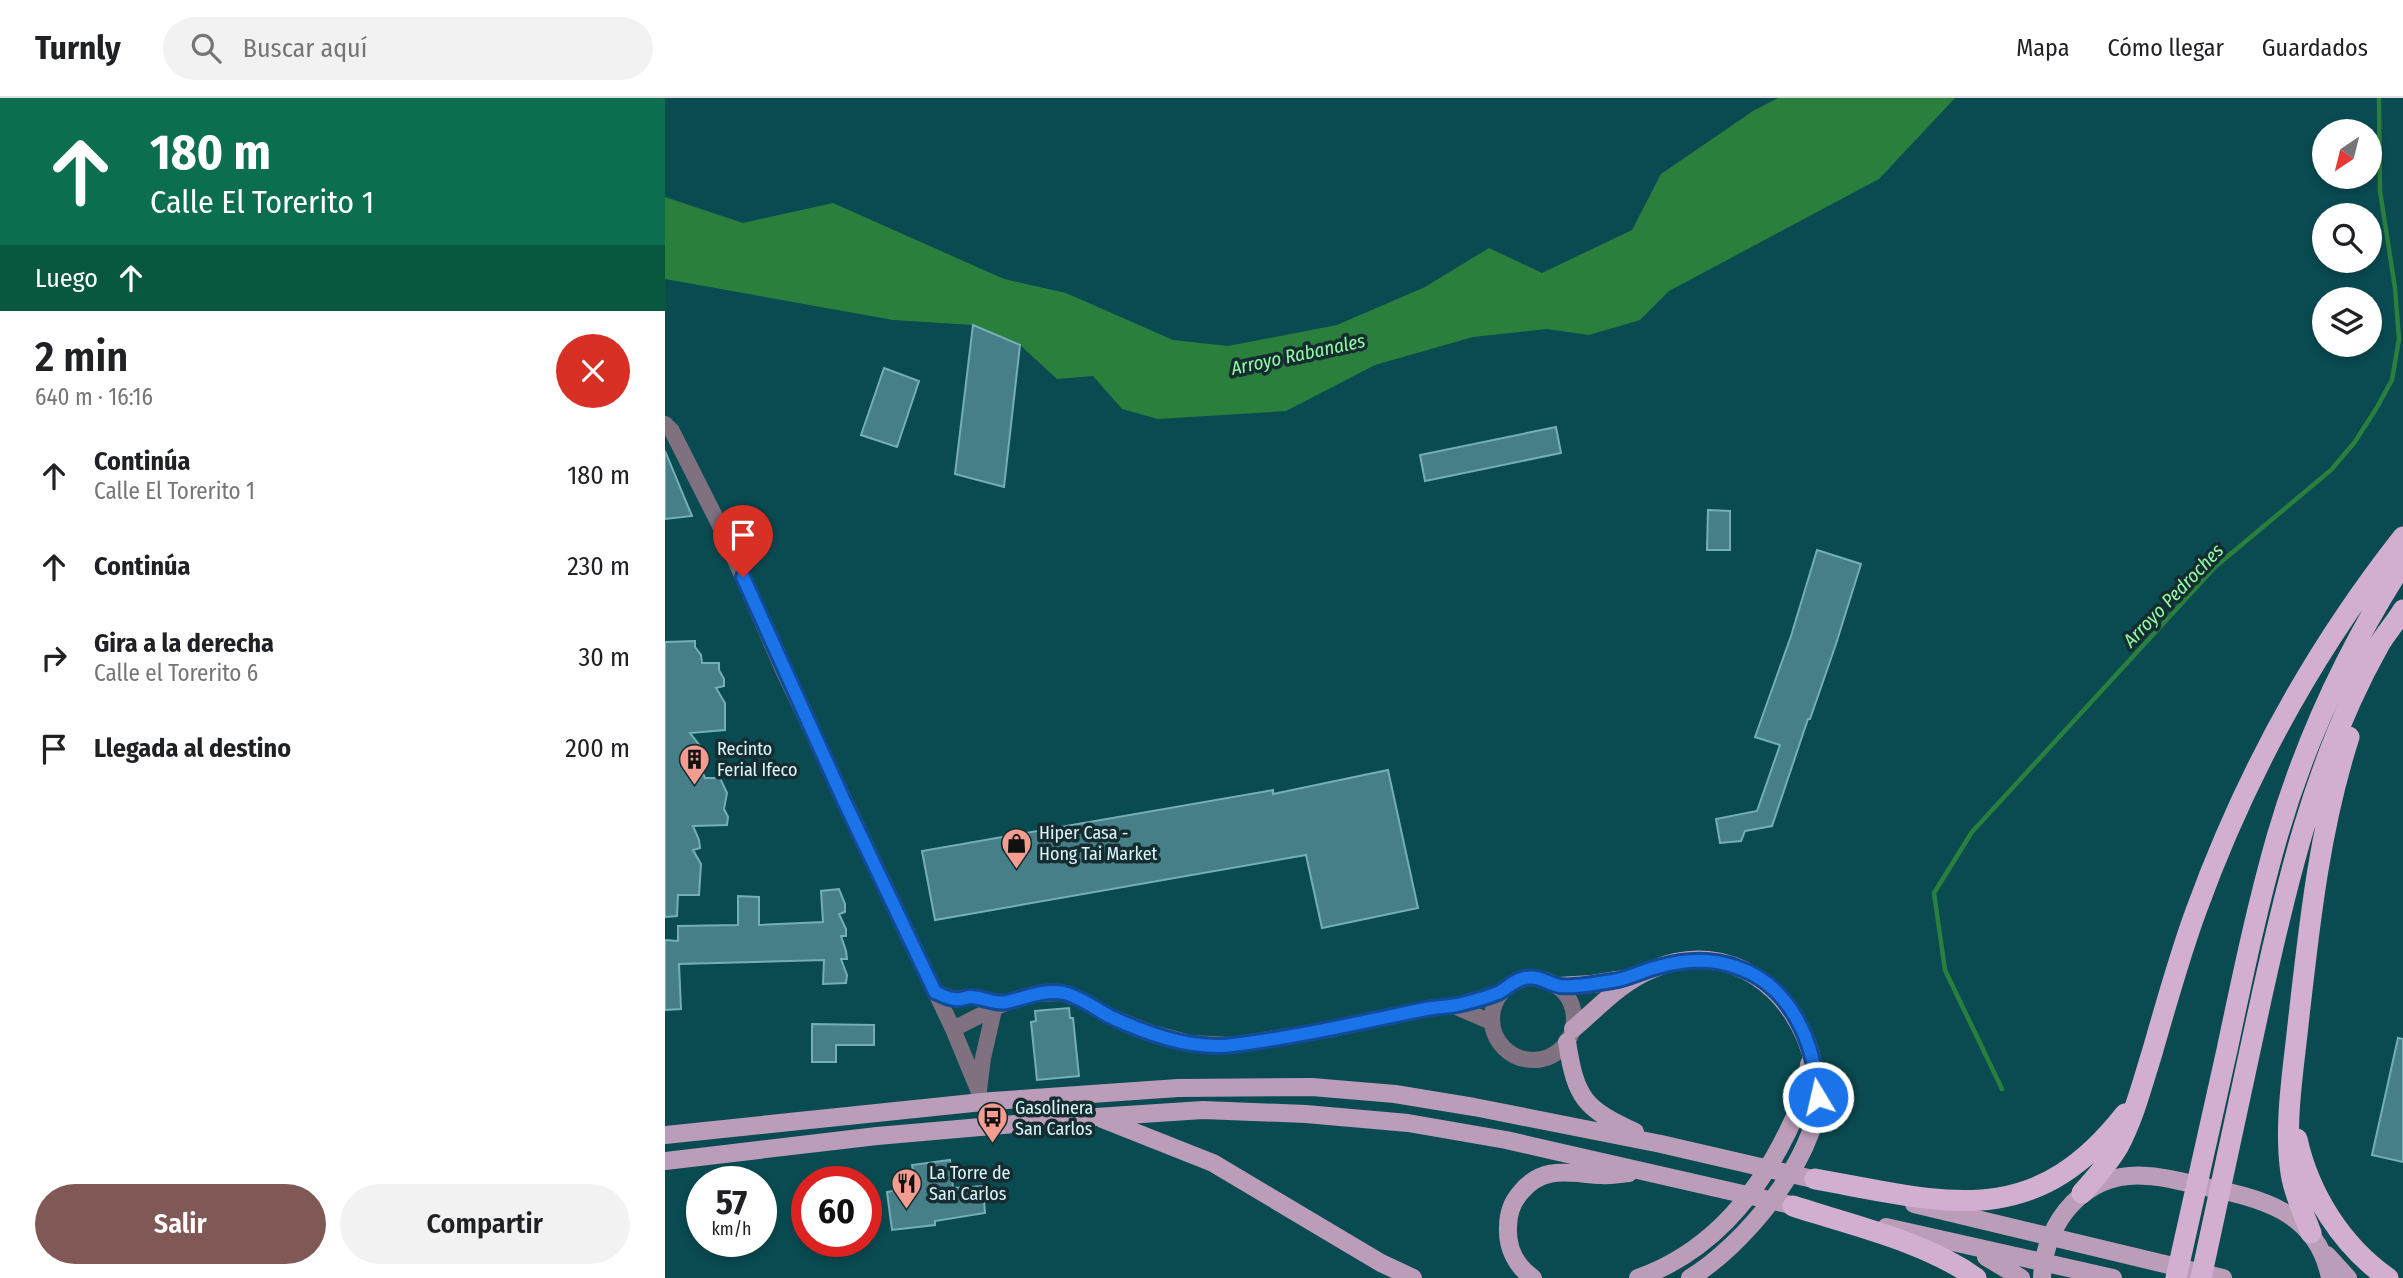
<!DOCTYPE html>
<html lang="es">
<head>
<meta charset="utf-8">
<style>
	:root { --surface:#fff; --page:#f2f2f2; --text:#202124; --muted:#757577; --line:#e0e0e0; --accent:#805855 }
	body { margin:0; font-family:"Fira Sans Condensed",sans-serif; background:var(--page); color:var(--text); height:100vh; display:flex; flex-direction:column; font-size:26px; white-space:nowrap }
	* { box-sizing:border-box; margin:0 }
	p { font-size:23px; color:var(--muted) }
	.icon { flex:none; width:38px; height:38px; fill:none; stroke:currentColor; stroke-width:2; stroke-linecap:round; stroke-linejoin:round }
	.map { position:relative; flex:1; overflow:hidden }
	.details { display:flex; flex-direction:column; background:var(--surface); width:665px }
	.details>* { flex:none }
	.top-card { background:#0b6e4f; color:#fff; overflow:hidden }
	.needle { width:46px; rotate:215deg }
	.fabs { position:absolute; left:1647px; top:21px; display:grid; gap:14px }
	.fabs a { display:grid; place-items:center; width:70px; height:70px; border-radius:50%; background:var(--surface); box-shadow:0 4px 10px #0003; font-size:35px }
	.speed { position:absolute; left:21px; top:1068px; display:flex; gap:14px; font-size:35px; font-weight:700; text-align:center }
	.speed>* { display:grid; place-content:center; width:91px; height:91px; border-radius:50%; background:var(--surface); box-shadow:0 4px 10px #0003; line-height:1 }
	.speed small { font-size:18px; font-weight:400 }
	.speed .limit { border:10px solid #d22; background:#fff; color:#111 }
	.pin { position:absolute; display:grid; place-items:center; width:60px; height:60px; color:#fff; margin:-72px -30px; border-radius:50% 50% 50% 0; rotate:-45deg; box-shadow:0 0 7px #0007 }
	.pin .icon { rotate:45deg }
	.me { position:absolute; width:77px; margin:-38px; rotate:351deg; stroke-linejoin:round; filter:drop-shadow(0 0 5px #0008) }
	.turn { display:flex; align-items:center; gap:24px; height:147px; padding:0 35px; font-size:32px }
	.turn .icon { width:91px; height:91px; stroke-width:2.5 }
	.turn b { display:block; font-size:49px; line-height:60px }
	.then { display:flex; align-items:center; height:66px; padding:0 35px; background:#0003; gap:14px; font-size:26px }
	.round { display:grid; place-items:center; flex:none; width:74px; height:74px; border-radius:37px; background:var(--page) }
	.overview { display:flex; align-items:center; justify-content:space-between; height:119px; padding:0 35px }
	h1 { font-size:42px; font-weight:600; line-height:52px }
	.button { display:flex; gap:14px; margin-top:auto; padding:14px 35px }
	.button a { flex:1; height:80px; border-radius:42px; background:var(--accent); color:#fff; font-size:28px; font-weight:600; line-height:80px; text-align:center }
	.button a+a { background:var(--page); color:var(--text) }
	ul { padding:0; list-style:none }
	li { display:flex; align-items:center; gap:21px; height:91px; padding:0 35px }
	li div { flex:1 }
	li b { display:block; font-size:26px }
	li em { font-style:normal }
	header { display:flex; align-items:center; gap:42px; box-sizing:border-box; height:98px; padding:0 35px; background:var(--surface); border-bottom:2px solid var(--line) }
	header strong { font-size:33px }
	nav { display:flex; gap:38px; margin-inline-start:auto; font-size:24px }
	.search { width:490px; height:63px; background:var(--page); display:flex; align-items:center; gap:18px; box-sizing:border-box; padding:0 24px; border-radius:38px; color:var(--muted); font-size:26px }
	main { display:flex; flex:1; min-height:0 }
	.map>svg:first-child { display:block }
	.water { fill:#2b7f3d }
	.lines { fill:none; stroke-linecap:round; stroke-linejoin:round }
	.stream { stroke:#2b7f3d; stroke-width:4.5 }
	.building { fill:#467f87; stroke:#75aeb7; stroke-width:2 }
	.minor { stroke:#7f717f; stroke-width:16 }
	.major { stroke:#bb9dba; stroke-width:18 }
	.highway { stroke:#d2afd1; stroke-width:21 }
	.route-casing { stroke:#114b97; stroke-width:18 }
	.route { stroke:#1a73e8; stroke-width:12 }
	.labels { text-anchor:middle; stroke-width:7; stroke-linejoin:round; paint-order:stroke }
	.poi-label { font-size:18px; fill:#dbf7fc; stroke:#152d30; text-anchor:start }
	.water-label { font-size:19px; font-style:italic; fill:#93fca2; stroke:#152d30 }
</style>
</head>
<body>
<header>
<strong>Turnly</strong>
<div class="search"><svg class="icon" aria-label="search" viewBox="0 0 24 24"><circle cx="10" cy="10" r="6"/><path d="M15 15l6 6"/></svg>Buscar aquí</div>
<nav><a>Mapa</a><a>Cómo llegar</a><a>Guardados</a></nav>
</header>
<main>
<section class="details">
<div class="top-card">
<div class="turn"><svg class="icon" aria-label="ahead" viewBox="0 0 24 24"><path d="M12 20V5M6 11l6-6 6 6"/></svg><div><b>180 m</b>Calle El Torerito 1</div></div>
<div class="then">Luego<svg class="icon" aria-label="ahead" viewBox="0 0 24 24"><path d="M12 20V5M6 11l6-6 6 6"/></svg></div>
</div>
<div class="overview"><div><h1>2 min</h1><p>640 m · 16:16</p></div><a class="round" style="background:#d93025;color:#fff"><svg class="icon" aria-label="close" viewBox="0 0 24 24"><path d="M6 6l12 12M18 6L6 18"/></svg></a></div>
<ul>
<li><svg class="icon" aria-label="ahead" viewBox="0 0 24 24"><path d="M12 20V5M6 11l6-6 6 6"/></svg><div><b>Continúa</b><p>Calle El Torerito 1</p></div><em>180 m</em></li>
<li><svg class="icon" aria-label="ahead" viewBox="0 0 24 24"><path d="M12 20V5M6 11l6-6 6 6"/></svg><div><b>Continúa</b></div><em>230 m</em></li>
<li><svg class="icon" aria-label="right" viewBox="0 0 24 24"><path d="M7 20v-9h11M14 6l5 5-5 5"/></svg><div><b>Gira a la derecha</b><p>Calle el Torerito 6</p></div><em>30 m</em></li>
<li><svg class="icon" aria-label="arrive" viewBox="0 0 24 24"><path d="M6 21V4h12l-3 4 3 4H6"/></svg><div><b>Llegada al destino</b></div><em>200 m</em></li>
</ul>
<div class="button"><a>Salir</a><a>Compartir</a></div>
</section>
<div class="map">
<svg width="1738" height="1180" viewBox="0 0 1738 1180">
	<rect width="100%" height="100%" fill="#0a4b52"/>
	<path class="water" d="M1113,0H1290L1214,81L1004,193L975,222L924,237L882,231L808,239L710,267L621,313L493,321L457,311L428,278L392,281L355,247L308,227L228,222L0,181V99L78,125L168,105L339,181L401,195L508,242L563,248L672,227L760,189L824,150L877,175L967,132L996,76L1088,13Z"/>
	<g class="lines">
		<path class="stream" d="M1337,991L1280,872L1269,795L1307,734L1550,469L1666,372L1689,345L1711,311L1727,282L1734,241L1730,190L1715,93L1714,0"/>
	</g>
	<path class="building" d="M308,227L355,247L339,389L290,376Z
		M219,270L254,283L232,349L196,337Z
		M891,329L896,355L760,383L755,357Z
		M0,353L27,418L0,421Z
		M1043,412L1065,413V452H1042Z
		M1152,452L1196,466L1171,546L1145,621H1143L1107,728L1080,733L1076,743L1055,745L1051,721L1092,713L1115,647L1090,639L1126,538Z
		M30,543V549L36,557L37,565H54V572L59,581V588L51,590L60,605V632L25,635L36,649V670L40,680H55L62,695L59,711L63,719L62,727L28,728L34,742L35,750L28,752L36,766L34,797H13L12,818L0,819V544Z
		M723,672L753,810L657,830L641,757L270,822L257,753L608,692V696Z
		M174,791L180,806V814L174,816L181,831V838H176L181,853L182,861H176L182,877L181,885L158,886L159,862L14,866L16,911L0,912V842L13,843V828L73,827V798L94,799V827L158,824L156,793Z
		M404,910L405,920H408L414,978L372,982L366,924L371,923L370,913Z
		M147,926L209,927V947H171V964H147Z
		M1733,940L1738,941V1064L1707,1057Z
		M285,1062L288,1090L318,1088L320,1115L270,1123V1127L227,1132L222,1094L250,1089L247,1067Z"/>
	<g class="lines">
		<path class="minor" d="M0,326L7,333L58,434L118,572L288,931L314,994
			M827 921a41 41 0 1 1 82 0a41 41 0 1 1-82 0Z
			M270,894L290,901L305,899L339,906
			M789,908L826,924
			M288,931L344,903L369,896L397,895L421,904L444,918L487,935L526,945L566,947L668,931L764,910L789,908L836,894
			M314,992L318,960L329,912"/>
		<path class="major" d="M893,888L927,886L965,880
			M908,931C933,910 957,883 988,871C1065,839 1133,892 1149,968C1151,978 1154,989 1153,999C1151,1061 1077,1149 1025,1180
			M902,944C911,1001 919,1010 970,1034
			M437,1021L548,1065L716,1165L748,1180
			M0,1037L327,1003L513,990L647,989L730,996L809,1009L996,1046L1161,1084
			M0,1063L212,1038L431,1019L538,1012L641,1016L743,1025L841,1042L1139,1110
			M1249,1106L1558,1180
			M1221,1129L1448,1180
			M1662,1157L1683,1180
			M1321,1159L1356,1180
			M868,1180C851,1168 842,1150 843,1129C843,1115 847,1104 856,1094C879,1066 906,1076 937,1077C946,1078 955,1076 964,1075
			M973,1180C1044,1155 1091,1099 1123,1033C1133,1012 1143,990 1144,966
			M1377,1180C1379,1122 1422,1072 1483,1078C1501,1079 1518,1084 1536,1088C1594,1100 1652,1112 1665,1180"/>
		<path class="highway" d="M1632,1041C1644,1096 1677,1148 1723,1180
			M1150,1081C1279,1104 1367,1135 1460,1016
			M1417,1095C1430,1080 1443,1066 1453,1049C1469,1019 1477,987 1487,955C1501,907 1514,859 1531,813C1580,678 1649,552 1738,439
			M1128,1108C1189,1128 1259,1143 1311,1180
			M1646,1135C1639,1116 1629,1096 1626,1075C1619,1027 1628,975 1633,927C1644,830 1654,732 1684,639
			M1511,1180C1528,1104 1545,1028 1562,952C1577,881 1592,809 1612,739C1640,643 1684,549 1738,465
			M1536,1180C1555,1093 1573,1007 1592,920C1620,791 1649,663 1714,547C1721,535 1731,524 1738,512"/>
	</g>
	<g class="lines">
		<defs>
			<path id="route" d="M78,479L180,705L270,894C276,897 284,901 290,901C295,902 301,899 306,899C317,899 331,907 342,904C360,900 379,891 399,895C416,899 430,911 446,919C482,936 527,952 568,947C633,939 697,924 761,911C771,909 782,909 792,907C805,904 820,900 833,895C842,891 848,882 860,880C874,877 883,886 895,888C911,890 932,885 948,883C965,880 977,873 993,869C1018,862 1046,860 1071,869C1126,887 1150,945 1153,999"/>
		</defs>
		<use href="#route" class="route-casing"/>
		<use href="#route" class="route"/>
	</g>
	<defs>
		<symbol id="building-pin" viewBox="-11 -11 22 30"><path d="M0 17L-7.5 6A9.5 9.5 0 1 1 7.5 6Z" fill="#f59c91" stroke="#152d30"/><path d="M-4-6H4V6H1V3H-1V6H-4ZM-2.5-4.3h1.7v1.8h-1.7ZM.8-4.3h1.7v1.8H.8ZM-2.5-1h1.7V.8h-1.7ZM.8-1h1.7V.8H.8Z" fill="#111"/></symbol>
		<symbol id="shop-pin" viewBox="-11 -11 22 30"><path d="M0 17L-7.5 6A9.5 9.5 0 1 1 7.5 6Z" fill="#f59c91" stroke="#152d30"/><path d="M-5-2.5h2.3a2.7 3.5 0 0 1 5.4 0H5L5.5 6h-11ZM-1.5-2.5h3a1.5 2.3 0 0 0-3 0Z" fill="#111"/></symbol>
		<symbol id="bus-pin" viewBox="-11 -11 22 30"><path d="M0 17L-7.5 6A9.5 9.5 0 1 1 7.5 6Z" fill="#f59c91" stroke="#152d30"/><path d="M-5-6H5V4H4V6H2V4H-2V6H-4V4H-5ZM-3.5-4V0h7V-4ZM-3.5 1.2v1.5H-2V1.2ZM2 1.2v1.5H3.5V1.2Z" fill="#111"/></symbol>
		<symbol id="restaurant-pin" viewBox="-11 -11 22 30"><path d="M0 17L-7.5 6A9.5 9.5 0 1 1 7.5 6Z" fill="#f59c91" stroke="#152d30"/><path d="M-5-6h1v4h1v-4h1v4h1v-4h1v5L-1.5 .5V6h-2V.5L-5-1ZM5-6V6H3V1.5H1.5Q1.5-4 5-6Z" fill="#111"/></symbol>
	</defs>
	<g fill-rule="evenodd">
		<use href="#building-pin" x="12" y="644" width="35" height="47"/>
		<use href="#shop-pin" x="334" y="728" width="35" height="47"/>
		<use href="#bus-pin" x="310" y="1002" width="35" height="47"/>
		<use href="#restaurant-pin" x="224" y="1068" width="35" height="47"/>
	</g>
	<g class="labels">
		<g class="poi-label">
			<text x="52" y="657">Recinto<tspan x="52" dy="21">Ferial Ifeco</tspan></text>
			<text x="374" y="741">Hiper Casa -<tspan x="374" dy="21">Hong Tai Market</tspan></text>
			<text x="350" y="1016">Gasolinera<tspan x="350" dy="21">San Carlos</tspan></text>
			<text x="264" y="1081">La Torre de<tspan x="264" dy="21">San Carlos</tspan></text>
		</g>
		<g class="water-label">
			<text transform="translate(633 256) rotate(-12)" y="7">Arroyo Rabanales</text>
			<text transform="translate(1508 497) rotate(-46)" y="7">Arroyo Pedroches</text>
		</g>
	</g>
</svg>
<div class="fabs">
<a><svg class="needle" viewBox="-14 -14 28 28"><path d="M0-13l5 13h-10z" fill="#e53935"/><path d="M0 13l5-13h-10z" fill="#757577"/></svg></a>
<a><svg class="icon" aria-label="search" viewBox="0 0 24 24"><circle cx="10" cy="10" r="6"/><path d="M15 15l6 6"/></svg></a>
<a><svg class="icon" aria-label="layers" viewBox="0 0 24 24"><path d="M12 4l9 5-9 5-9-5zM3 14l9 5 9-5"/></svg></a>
</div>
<div class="speed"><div>57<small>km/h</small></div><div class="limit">60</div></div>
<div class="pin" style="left:78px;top:479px;background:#d93025"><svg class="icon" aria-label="arrive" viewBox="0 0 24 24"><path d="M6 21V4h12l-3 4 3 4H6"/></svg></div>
<svg class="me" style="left:1153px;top:999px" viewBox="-20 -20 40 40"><circle r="17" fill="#1a73e8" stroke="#fff" stroke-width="3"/><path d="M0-11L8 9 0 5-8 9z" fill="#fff"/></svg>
</div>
</main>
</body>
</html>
